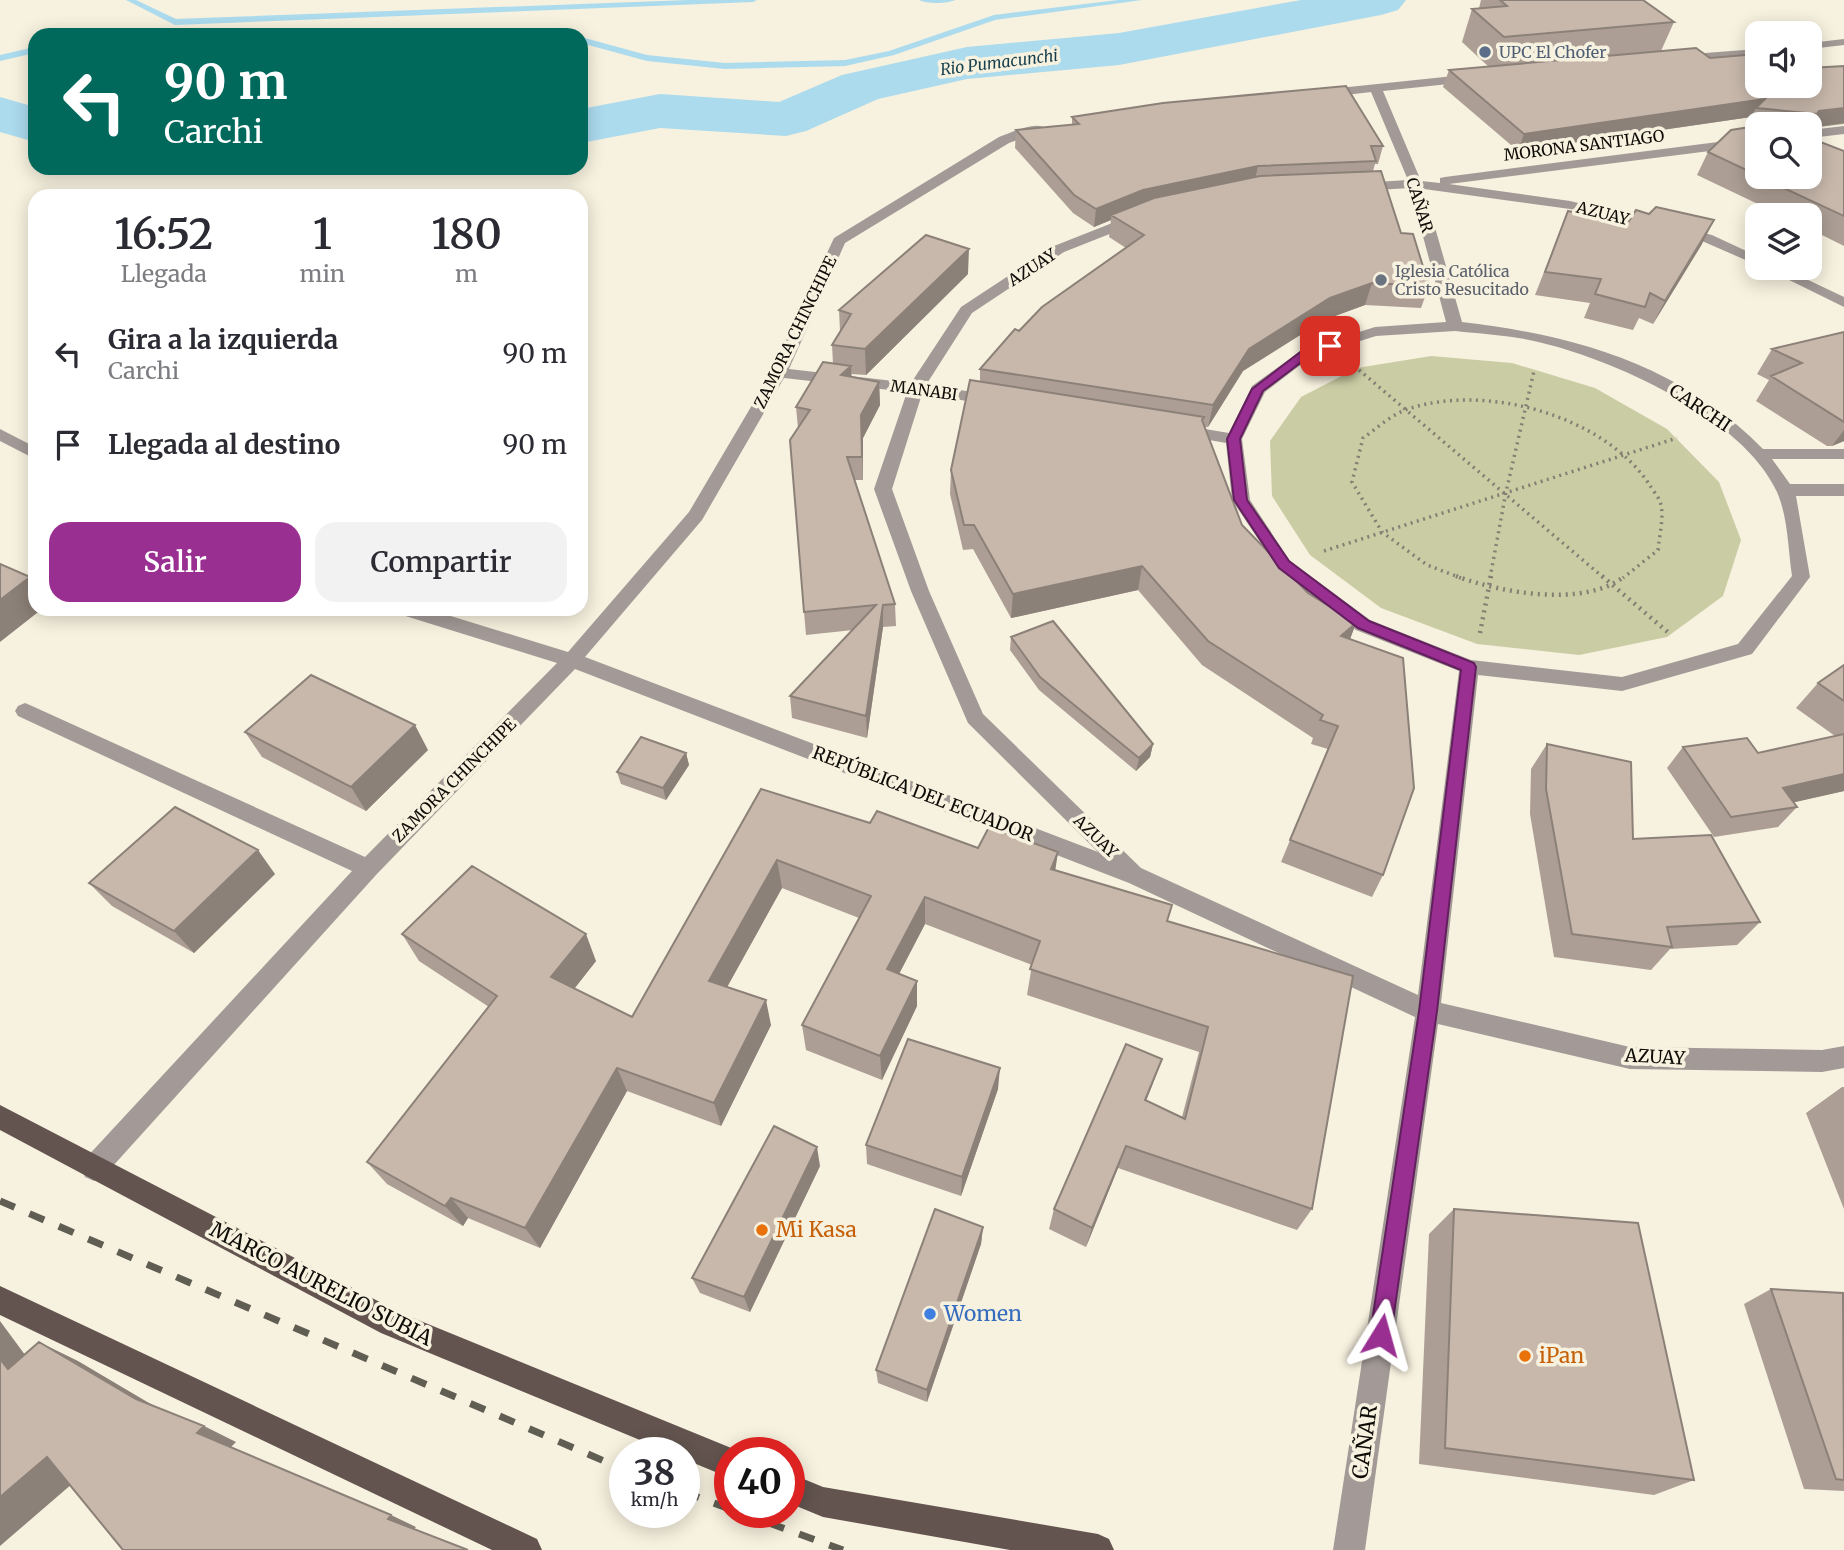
<!DOCTYPE html>
<html lang="es">
<head>
<meta charset="utf-8">
<style>
	:root { --surface:#fff; --page:#f2f2f3; --text:#2b2b33; --muted:#7c7c81; --accent:#992f91 }
	body { margin:0; font-family:Merriweather,serif; background:var(--page); color:var(--text); height:100vh; display:flex; flex-direction:column; font-size:26px; white-space:nowrap }
	* { box-sizing:border-box; margin:0 }
	p { font-size:23px; color:var(--muted) }
	.icon { flex:none; width:38px; height:38px; fill:none; stroke:currentColor; stroke-width:2; stroke-linecap:round; stroke-linejoin:round }
	.map { position:relative; flex:1; overflow:hidden }
	.side { position:absolute; left:28px; top:189px; width:560px; height:427px; display:flex; flex-direction:column; background:var(--surface); border-radius:21px; box-shadow:0 4px 18px #0003 }
	.side>* { flex:none }
	.banner { position:absolute; left:28px; top:28px; width:560px; height:147px; border-radius:21px; box-shadow:0 4px 18px #0003; background:#00695c; color:#fff; overflow:hidden }
	.controls { position:absolute; left:1745px; top:21px; display:grid; gap:14px }
	.controls a { display:grid; place-items:center; width:77px; height:77px; border-radius:14px; background:var(--surface); box-shadow:0 4px 18px #0003; font-size:35px }
	.speed { position:absolute; left:609px; top:1437px; display:flex; gap:14px; font-size:35px; font-weight:700; text-align:center }
	.speed>* { display:grid; place-content:center; width:91px; height:91px; border-radius:50%; background:var(--surface); box-shadow:0 4px 18px #0003; line-height:1 }
	.speed small { font-size:18px; font-weight:400 }
	.speed .limit { border:10px solid #d22; background:#fff; color:#111 }
	.pin { position:absolute; display:grid; place-items:center; width:60px; height:60px; color:#fff; margin:-30px; border-radius:14px; box-shadow:0 4px 10px #0006 }
	.me { position:absolute; width:77px; margin:-38px; rotate:8deg; stroke-linejoin:round; filter:drop-shadow(0 0 5px #0008) }
	.turn { display:flex; align-items:center; gap:24px; height:147px; padding:0 21px; font-size:32px }
	.turn .icon { width:91px; height:91px; stroke-width:2.5 }
	.turn b { display:block; font-size:49px; line-height:60px }
	.eta { display:flex; justify-content:space-evenly; align-items:center; height:119px; text-align:center }
	.eta b { font-size:42px; font-weight:600; line-height:49px }
	.primary-button { display:flex; gap:14px; margin-top:auto; padding:14px 21px }
	.primary-button a { flex:1; height:80px; border-radius:21px; background:var(--accent); color:#fff; font-size:28px; font-weight:600; line-height:80px; text-align:center }
	.primary-button a+a { background:var(--page); color:var(--text) }
	ul { padding:0; list-style:none }
	li { display:flex; align-items:center; gap:21px; height:91px; padding:0 21px }
	li div { flex:1 }
	li b { display:block; font-size:26px }
	li em { font-style:normal }
	.map>svg:first-child { display:block }
	.green { fill:#cacda4 }
	.lines { fill:none; stroke-linecap:round; stroke-linejoin:round }
	.stream { fill:#acdbee; fill-rule:evenodd }
	.river { fill:#acdbee; fill-rule:evenodd }
	.path-far1 { stroke:#837f73; stroke-width:3.5; stroke-dasharray:2 4.5; stroke-linecap:butt }
	.path { stroke:#837f73; stroke-width:4.5; stroke-dasharray:2 5; stroke-linecap:butt }
	.minor { fill:#a39a97; fill-rule:evenodd }
	.major { fill:#63544f; fill-rule:evenodd }
	.rail { stroke:#605d53; stroke-width:7; stroke-dasharray:16 16; stroke-linecap:butt }
	.wall { fill:#ac9e94 }
	.shaded-wall { fill:#8c8178 }
	.building { fill:#c8b8ac; stroke:#8c8178; stroke-width:2 }
	.route { fill:#992f91; stroke:#631f5e; stroke-width:2 }
	.service-dot { fill:#5c6f8a; stroke:#f7f1df; stroke-width:2.5 }
	.worship-dot { fill:#6b7280; stroke:#f7f1df; stroke-width:2.5 }
	.food-dot { fill:#e8710a; stroke:#f7f1df; stroke-width:2.5 }
	.shop-dot { fill:#3f7fe0; stroke:#f7f1df; stroke-width:2.5 }
	.labels { text-anchor:middle; stroke-width:7; stroke-linejoin:round; paint-order:stroke }
	.far-service-label { font-size:16px; fill:#4e5e75; stroke:#f7f1df; text-anchor:start }
	.far-water-label { font-size:16px; font-style:italic; fill:#153e4c; stroke:#f7f1df }
	.far-street-label { font-size:16px; fill:#0e0c07; stroke:#f7f1df }
	.far-worship-label { font-size:16px; fill:#5b616d; stroke:#f7f1df; text-anchor:start }
	.street-label { font-size:18px; fill:#0e0c07; stroke:#f7f1df }
	.near-food-label { font-size:21px; fill:#c56008; stroke:#f7f1df; text-anchor:start }
	.near-street-label { font-size:21px; fill:#0e0c07; stroke:#f7f1df }
	.near-shop-label { font-size:21px; fill:#366cbe; stroke:#f7f1df; text-anchor:start }
</style>
</head>
<body>
<div class="map">
<svg width="1844" height="1550" viewBox="0 0 1844 1550">
	<rect width="100%" height="100%" fill="#f7f1df"/>
	<path class="green" d="M1431,356L1512,363L1595,388L1667,429L1719,482L1741,540L1723,596L1667,637L1579,655L1477,644L1381,608L1310,555L1272,496L1270,441L1301,397L1357,368Z"/>
	<g class="lines">
		<path class="stream" d="M126,0H136L176,19L688,0H757L753,2L175,25Z
			M919,0H955C947,4 927,4 919,0Z
			M1118,0H1142L995,20L894,55L845,66L725,69L647,61L581,43V37L647,55L725,63L845,60L889,51L994,15Z
			M494,32H550L554,35H490Z
			M35,47V53L0,61V55Z"/>
		<path class="river" d="M1301,0H1406L1398,10L1381,15L1119,65L967,79L878,99L806,131L786,136L660,128L581,143V109L660,94L779,102L842,75L967,47L1119,33Z
			M0,97L35,107V142L0,132Z"/>
		<path class="path-far1" d="M1359,370L1604,578
			M1324,551L1677,438
			M1461,578L1427,565L1382,532L1352,482L1363,438C1376,429 1392,414 1408,409C1485,383 1603,415 1649,484C1652,489 1658,496 1660,502C1665,514 1659,537 1658,550L1623,578
			M1490,578L1506,492L1534,371"/>
		<path class="path" d="M1456,576C1501,593 1585,608 1625,576
			M1602,576L1670,634
			M1480,633L1491,576"/>
		<path class="minor" d="M1844,39V45L1810,49V43Z
			M1757,49V55L1679,63L1673,59L1679,55Z
			M1473,74L1479,78L1477,81L1383,91L1421,181L1440,183V178L1445,177L1757,137V145L1449,184L1570,201L1712,235L1757,256V265L1702,241L1570,209L1424,189L1462,322C1574,335 1681,365 1763,449H1844V459H1772L1790,484H1844V496H1796L1810,577L1752,654L1745,656L1622,691L1478,675L1441,1003L1630,1047L1822,1050L1844,1046V1068L1822,1072L1630,1069L1438,1024L1365,1550H1333L1415,1017L1129,883L575,669L376,875L103,1177L94,1181L85,1177L81,1168L85,1159L352,871L18,716L15,711L18,706L25,703L32,706L365,857L557,663L399,614L397,609H428L568,652L689,512L771,373L834,238L999,137C1014,132 1035,120 1048,129L1009,143L845,243L789,369L911,383L961,307L1054,246L1130,216H1140V222L1064,252L972,313L926,385L993,395L1001,400L993,405L922,394L892,489L929,591L983,714L1141,868L1418,995L1459,671L1356,630L1278,569L1232,500L1226,443L1181,435L1173,430L1181,425L1229,433L1252,386L1302,350L1375,327L1446,322L1410,188L1360,191L1353,187L1360,183L1408,180L1371,92L1320,98L1314,94L1320,90ZM1455,331C1481,334 1508,335 1534,341C1611,358 1743,417 1777,492C1788,517 1788,549 1792,576L1738,644L1622,677L1471,660L1370,620L1290,561L1250,500L1242,439L1265,392L1312,356L1376,336ZM784,378L907,392L874,489L911,591L968,723L1098,852L585,657L702,520Z
			M1844,126V134L1810,138V130Z
			M1765,268H1783L1844,297V307Z
			M0,429L35,447V459L0,441Z"/>
		<path class="major" d="M0,1105L401,1313L741,1452H730V1478L684,1459V1452H669L381,1333L0,1130Z
			M0,1286L537,1539L542,1550H492L0,1315Z
			M789,1473L823,1487L1098,1534L1109,1539L1114,1550H1010L823,1517L789,1503Z"/>
		<path class="rail" d="M0,1201L625,1470
			M684,1492L730,1509
			M739,1512L843,1550"/>
	</g>
	<path class="wall" d="M1481,0H1643L1674,22L1661,51L1710,58L1757,86L1844,66V124L1810,128V124H1757V177H1810L1844,151V246L1810,229V215H1781L1697,175L1708,152L1756,126L1747,125L1751,117L1518,151L1443,87L1449,70L1489,67L1462,42L1472,9L1479,8Z
		M1072,117L1383,146L1378,164H1375L1373,171L1401,233L1429,286L1421,308L1365,305L1324,320L1243,371L1208,427H1205L1242,525L1308,593L1356,623L1350,639L1383,875L1372,897L1281,862L1328,749L1311,744L1313,738L1202,665L1138,590L1011,618L973,549L963,550L950,494L951,470L980,381V369L1019,331L1126,248L1109,237L1111,220L1094,227L1073,213L1015,148L1016,130L1072,125Z
		M1568,211L1702,244L1653,324L1639,318L1633,330L1584,318L1590,303L1535,295Z
		M968,274L866,375L851,374L852,377L879,382L880,405L863,438V480H855L895,604L896,626L883,627L867,738L792,718L790,696L853,630L806,635L804,612L798,428L796,407L833,364L832,345L840,331L839,310Z
		M1844,332V441L1832,446H1827L1756,401L1769,380L1757,374L1772,349Z
		M1011,637L1153,744L1150,757L1136,771L1039,690L1010,650Z
		M1844,665V791L1794,802L1797,807L1778,827L1714,837L1667,768L1683,747L1758,753L1835,736L1796,708L1818,683Z
		M245,732L428,750L366,811L262,757Z
		M1547,744L1633,839L1760,922L1737,945L1670,949L1651,970L1554,957L1530,814L1531,769Z
		M686,753L689,765L666,800L621,784L617,772Z
		M761,789L870,823L978,848L1056,870L1167,921L1312,1209L1297,1230L1118,1168L1086,1247L1049,1229L1054,1209L1153,1083L1146,1101L1182,1117L1199,1052L1027,995L1032,965L925,924L899,974L917,981V1006L882,1080L806,1050L802,1025L859,918L782,888L727,987L771,1025L721,1126L627,1091L540,1248L468,1218L463,1226L387,1184L367,1162L489,1007L419,961L402,934L596,961L574,989L632,1017Z
		M275,874L194,953L112,906L89,883Z
		M1842,1087H1844V1209L1806,1113Z
		M998,1089L961,1196L867,1164L866,1145Z
		M820,1166L750,1312L700,1293L692,1278Z
		M1454,1209L1694,1480L1654,1495L1419,1464L1429,1234Z
		M983,1227L981,1244L927,1402L878,1383L876,1370Z
		M1771,1289L1844,1295V1491L1804,1489L1744,1304Z"/>
	<path class="shaded-wall" d="M1765,99L1756,108L1751,117L1518,151L1524,134Z
		M1844,108V123L1810,128L1819,111Z
		M1258,166L1254,184L1111,215V220L1094,227L1096,209L1143,190Z
		M1714,220L1702,244L1653,324L1665,301Z
		M969,249L968,274L866,375L865,349Z
		M1372,283L1365,305L1324,320L1243,371L1208,427L1213,405L1249,349L1330,298Z
		M851,366L852,388L841,375Z
		M879,382L880,405L863,438V480L861,415Z
		M1844,430V441L1832,446Z
		M1142,566L1138,590L1011,618L1013,594Z
		M30,577L35,583V609H42L0,642V600Z
		M883,605V627L867,738L866,716Z
		M1356,623L1347,647L1341,636Z
		M415,725L428,750L366,811L351,787Z
		M1153,744L1150,757L1136,771L1139,758Z
		M686,753L689,765L666,800L663,788Z
		M1844,774V791L1765,809L1783,788Z
		M258,850L275,874L194,953L174,931Z
		M1058,852L1054,879L1051,869Z
		M777,860L782,888L716,1007L709,981Z
		M925,897V924L888,995L887,969Z
		M586,934L596,961L563,1003L551,977Z
		M917,981V1006L882,1080L880,1056Z
		M766,1000L771,1025L721,1126L714,1103Z
		M1162,1059L1153,1083L1137,1123L1145,1100Z
		M617,1068L627,1091L540,1248L525,1228Z
		M1000,1068L998,1089L961,1196L962,1177Z
		M1126,1146L1118,1168L1086,1247L1092,1228Z
		M817,1147L820,1166L750,1312L744,1297Z
		M451,1198L468,1218L463,1226L445,1206Z
		M983,1227L981,1244L927,1402V1390Z
		M0,1321L48,1386L8,1369L0,1359Z
		M39,1342L78,1361L171,1416L136,1399Z
		M204,1426L236,1442L230,1448L197,1433Z
		M47,1457L87,1471L0,1546V1497Z
		M391,1515L416,1527L413,1530L388,1519Z"/>
	<path class="building" d="M1500,0H1643L1674,22L1504,37L1472,9L1507,6Z
		M1696,48L1710,58L1757,54V86H1810V68L1844,66V108L1819,111L1817,114L1756,108L1765,99L1524,134L1449,70Z
		M1346,86L1383,146H1371L1376,161L1258,166L1143,190L1096,209L1074,195L1016,130L1079,124L1072,117L1163,103Z
		M1757,126V175L1708,152L1731,130Z
		M1810,138L1844,151V216L1760,177H1810Z
		M1381,171L1401,233L1413,234L1429,286L1372,283L1330,298L1249,349L1213,405L980,369L1015,329L1019,331L1042,307L1144,235L1111,215L1154,198L1260,176Z
		M1656,207L1714,220L1665,301L1650,293L1645,307L1595,294L1601,279L1545,272L1568,211L1627,224L1636,210L1649,214Z
		M926,235L969,249L865,349L832,345L851,314L839,310Z
		M1844,332V422L1771,376L1802,363L1772,349Z
		M823,362L851,366L841,375L879,382L861,415L862,457H847L895,604L883,605L866,716L790,696L876,605L804,612L790,440L810,410L796,407Z
		M970,380L1204,417L1202,420L1242,525L1308,593L1356,623L1341,636L1403,658L1414,788L1383,875L1290,840L1338,726L1320,720L1323,715L1208,641L1142,566L1013,594L974,525H964L951,470Z
		M0,564L30,577L0,600Z
		M1053,621L1153,744L1139,758L1040,677L1011,637Z
		M1844,665V701L1818,683Z
		M311,675L415,725L351,787L245,732Z
		M1844,734V774L1783,788L1797,807L1731,817L1683,747L1747,738L1758,753Z
		M641,737L686,753L663,788L617,772Z
		M1547,744L1631,762L1633,839L1711,835L1760,922L1667,927L1672,947L1572,934L1546,789Z
		M761,789L870,823L877,811L978,848L989,827L1058,852L1051,869L1172,905L1167,921L1353,976L1312,1209L1126,1146L1092,1228L1054,1209L1126,1044L1162,1059L1145,1100L1185,1119L1208,1027L1030,969L1040,941L925,897L887,969L917,981L880,1056L802,1025L871,896L777,860L709,981L766,1000L714,1103L617,1068L525,1228L451,1198L445,1206L367,1162L497,996L402,934L472,866L586,934L551,977L632,1017Z
		M175,807L258,850L174,931L89,883Z
		M908,1039L1000,1068L962,1177L866,1145Z
		M774,1126L817,1147L744,1297L692,1278Z
		M935,1209L983,1227L927,1390L876,1370Z
		M1454,1209L1638,1223L1694,1480L1445,1448Z
		M1771,1289L1843,1293L1844,1480L1836,1479Z
		M39,1342L136,1399L204,1426L197,1433L391,1515L388,1519L468,1550H123L47,1457L0,1497V1359L8,1369Z"/>
	<path class="route" d="M1330,342L1334,343V348L1311,355L1263,391L1240,439L1247,500L1289,561L1369,621L1474,663L1476,667L1437,1011L1391,1335L1388,1342L1381,1345L1373,1342L1370,1335L1419,1011L1461,670L1358,628L1279,568L1234,500L1227,439L1252,389L1303,350Z"/>
	<circle class="service-dot" cx="1485" cy="52" r="7"/>
	<circle class="worship-dot" cx="1381" cy="280" r="7"/>
	<g class="food-dot">
		<circle cx="762" cy="1230" r="7"/>
		<circle cx="1525" cy="1356" r="7"/>
	</g>
	<circle class="shop-dot" cx="930" cy="1314" r="7"/>
	<g class="labels">
		<g class="far-service-label">
			<text x="1499" y="58">UPC El Chofer</text>
		</g>
		<g class="far-water-label">
			<text transform="translate(999 62) rotate(-7)" y="6">Rio Pumacunchi</text>
		</g>
		<g class="far-street-label">
			<text transform="translate(1584 145) rotate(-7)" y="6">MORONA SANTIAGO</text>
			<text transform="translate(1420 205) rotate(73)" y="6">CAÑAR</text>
			<text transform="translate(1603 213) rotate(14)" y="6">AZUAY</text>
			<text transform="translate(1032 267) rotate(-33)" y="6">AZUAY</text>
			<text transform="translate(795 332) rotate(-64)" y="6">ZAMORA CHINCHIPE</text>
			<text transform="translate(924 390) rotate(8)" y="6">MANABI</text>
			<text transform="translate(454 780) rotate(-45)" y="6">ZAMORA CHINCHIPE</text>
			<text transform="translate(1096 836) rotate(44)" y="6">AZUAY</text>
		</g>
		<g class="far-worship-label">
			<text x="1395" y="277">Iglesia Católica<tspan x="1395" dy="18">Cristo Resucitado</tspan></text>
		</g>
		<g class="street-label">
			<text transform="translate(1700 408) rotate(34)" y="6">CARCHI</text>
			<text transform="translate(923 794) rotate(21)" y="6">REPÚBLICA DEL ECUADOR</text>
			<text transform="translate(1655 1057) rotate(3)" y="6">AZUAY</text>
		</g>
		<g class="near-food-label">
			<text x="776" y="1237">Mi Kasa</text>
			<text x="1539" y="1363">iPan</text>
		</g>
		<g class="near-street-label">
			<text transform="translate(321 1284) rotate(27)" y="7">MARCO AURELIO SUBIA</text>
			<text transform="translate(1365 1442) rotate(-82)" y="7">CAÑAR</text>
		</g>
		<g class="near-shop-label">
			<text x="944" y="1321">Women</text>
		</g>
	</g>
</svg>
<div class="controls">
<a><svg class="icon" aria-label="sound" viewBox="0 0 24 24"><path d="M4 9h4l5-4v14l-5-4H4zM17 9q2 3 0 6"/></svg></a>
<a><svg class="icon" aria-label="search" viewBox="0 0 24 24"><circle cx="10" cy="10" r="6"/><path d="M15 15l6 6"/></svg></a>
<a><svg class="icon" aria-label="layers" viewBox="0 0 24 24"><path d="M12 4l9 5-9 5-9-5zM3 14l9 5 9-5"/></svg></a>
</div>
<div class="speed"><div>38<small>km/h</small></div><div class="limit">40</div></div>
<div class="pin" style="left:1330px;top:346px;background:#d93025"><svg class="icon" aria-label="arrive" viewBox="0 0 24 24"><path d="M6 21V4h12l-3 4 3 4H6"/></svg></div>
<svg class="me" style="left:1381px;top:1335px" viewBox="-20 -20 40 40"><path d="M0-17L14 15 0 8-14 15z" fill="#992f91" stroke="#fff" stroke-width="4"/></svg>
<div class="banner">
<div class="turn"><svg class="icon" aria-label="left" viewBox="0 0 24 24"><path d="M17 20v-9H6M10 6l-5 5 5 5"/></svg><div><b>90 m</b>Carchi</div></div>
</div>
<section class="side">
<div class="eta">
<div><b>16:52</b><p>Llegada</p></div>
<div><b>1</b><p>min</p></div>
<div><b>180</b><p>m</p></div>
</div>
<ul>
<li><svg class="icon" aria-label="left" viewBox="0 0 24 24"><path d="M17 20v-9H6M10 6l-5 5 5 5"/></svg><div><b>Gira a la izquierda</b><p>Carchi</p></div><em>90 m</em></li>
<li><svg class="icon" aria-label="arrive" viewBox="0 0 24 24"><path d="M6 21V4h12l-3 4 3 4H6"/></svg><div><b>Llegada al destino</b></div><em>90 m</em></li>
</ul>
<div class="primary-button"><a>Salir</a><a>Compartir</a></div>
</section>
</div>
</body>
</html>
